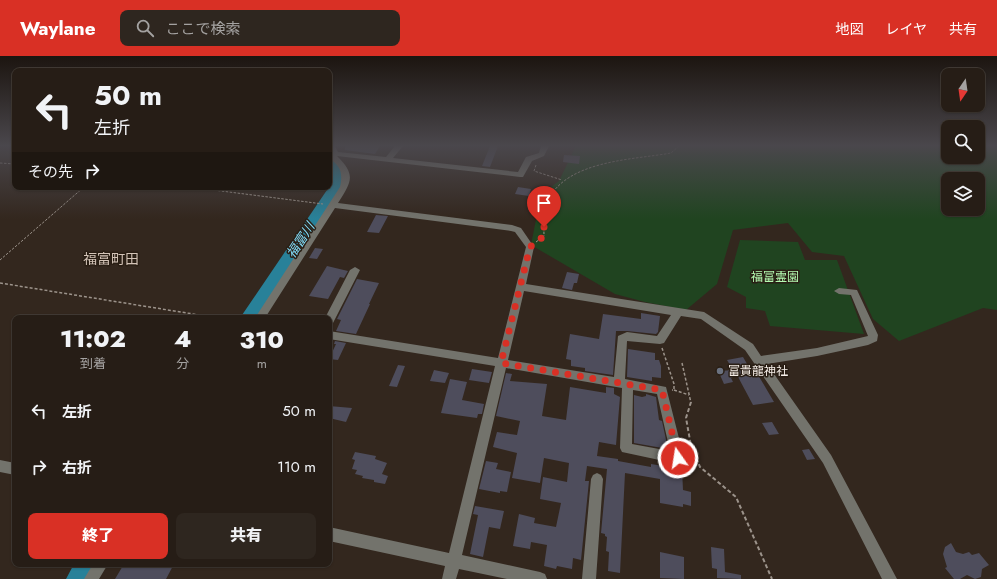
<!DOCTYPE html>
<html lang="ja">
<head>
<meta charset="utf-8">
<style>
	:root { --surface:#261d16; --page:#2e261f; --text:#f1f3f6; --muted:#a4a2a1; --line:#423b35; --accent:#d93025 }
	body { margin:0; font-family:Jost,"Noto Sans JP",sans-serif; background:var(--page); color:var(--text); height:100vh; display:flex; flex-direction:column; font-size:15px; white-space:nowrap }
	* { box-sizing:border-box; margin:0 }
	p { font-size:13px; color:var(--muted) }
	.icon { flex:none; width:22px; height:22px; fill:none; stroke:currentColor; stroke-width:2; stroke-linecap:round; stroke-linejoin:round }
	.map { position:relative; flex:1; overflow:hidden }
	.drawer { position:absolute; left:12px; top:259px; width:320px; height:252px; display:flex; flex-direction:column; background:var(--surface); border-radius:8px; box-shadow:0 1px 3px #0004,0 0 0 1px var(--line) }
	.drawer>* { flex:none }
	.hud { position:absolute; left:12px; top:12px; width:320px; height:122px; border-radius:8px; box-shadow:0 1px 3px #0004,0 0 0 1px var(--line); background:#261d16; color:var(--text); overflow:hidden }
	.needle { width:26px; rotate:193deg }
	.tools { position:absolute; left:941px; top:12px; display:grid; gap:8px }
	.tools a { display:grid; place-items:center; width:44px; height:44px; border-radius:8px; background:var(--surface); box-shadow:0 1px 3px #0004,0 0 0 1px var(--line); font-size:20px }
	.pin { position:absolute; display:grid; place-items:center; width:34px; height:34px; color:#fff; margin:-41px -17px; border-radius:50% 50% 50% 0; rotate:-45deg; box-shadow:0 0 4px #0007 }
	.pin .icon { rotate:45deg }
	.me { position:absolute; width:44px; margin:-22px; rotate:347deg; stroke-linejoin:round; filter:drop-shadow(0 0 3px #0008) }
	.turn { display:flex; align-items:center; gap:14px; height:84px; padding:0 16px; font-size:18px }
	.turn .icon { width:52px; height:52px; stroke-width:2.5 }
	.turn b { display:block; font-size:28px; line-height:34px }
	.then { display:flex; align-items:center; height:38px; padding:0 16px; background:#0003; gap:8px; font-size:15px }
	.eta { display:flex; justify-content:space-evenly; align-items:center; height:68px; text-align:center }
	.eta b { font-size:24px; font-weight:800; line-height:28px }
	.button { display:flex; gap:8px; margin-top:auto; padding:8px 16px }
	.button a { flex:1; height:46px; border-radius:8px; background:var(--accent); color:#fff; font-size:16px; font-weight:800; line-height:46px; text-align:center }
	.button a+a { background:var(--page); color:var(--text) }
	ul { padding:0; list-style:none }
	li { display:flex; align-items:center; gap:12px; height:56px; padding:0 16px }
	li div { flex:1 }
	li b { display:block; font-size:15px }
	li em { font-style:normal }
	header { display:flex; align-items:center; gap:24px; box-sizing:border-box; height:56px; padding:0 20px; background:var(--accent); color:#fff }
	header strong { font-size:19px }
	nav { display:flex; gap:22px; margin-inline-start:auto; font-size:14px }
	.search { width:280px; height:36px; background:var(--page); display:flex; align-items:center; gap:10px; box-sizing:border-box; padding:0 14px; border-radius:8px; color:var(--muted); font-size:15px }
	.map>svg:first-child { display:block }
	.green { fill:#204420; fill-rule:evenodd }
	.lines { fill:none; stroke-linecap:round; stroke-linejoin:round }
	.river { fill:#288199; fill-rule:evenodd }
	.building { fill:#4e4d5c }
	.path-far2 { stroke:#9c938b; stroke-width:1; stroke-dasharray:2.5 1.5; stroke-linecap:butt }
	.path-far1 { stroke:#9c938b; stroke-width:1.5; stroke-dasharray:3 2; stroke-linecap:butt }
	.path { stroke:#9c938b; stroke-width:2; stroke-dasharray:4 2.5; stroke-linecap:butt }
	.minor { fill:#73736c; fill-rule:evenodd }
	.route { stroke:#d93025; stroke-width:7; stroke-dasharray:0 12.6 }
	.worship-dot { fill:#6b7280; stroke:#291e14; stroke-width:1.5 }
	.labels { text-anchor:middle; stroke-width:3; stroke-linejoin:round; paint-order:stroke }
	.park-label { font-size:12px; fill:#b3f9b0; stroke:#291e14 }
	.poi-label { font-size:12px; fill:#f5ede7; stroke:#291e14; text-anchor:start }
	.water-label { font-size:13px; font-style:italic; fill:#81dbf8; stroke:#291e14 }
	.quarter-label { font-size:14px; fill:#d3c3b7; stroke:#291e14 }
</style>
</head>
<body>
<header>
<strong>Waylane</strong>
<div class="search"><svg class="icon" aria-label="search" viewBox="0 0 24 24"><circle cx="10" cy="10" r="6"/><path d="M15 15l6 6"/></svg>ここで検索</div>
<nav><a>地図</a><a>レイヤ</a><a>共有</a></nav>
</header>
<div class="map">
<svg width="997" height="523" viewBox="0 0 997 523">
	<rect width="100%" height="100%" fill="#33271e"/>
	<path class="green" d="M576,90H948V101H978V90H997V254L983,252L899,285L873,263L844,200L812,196L788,167L733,174L717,228L686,254L645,246L615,238L531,189L541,138L559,125ZM948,123H978V153H948Z
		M740,184L798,186L805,204H837L864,278L770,270L765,255L746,252V241L727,231Z"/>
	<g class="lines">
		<path class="river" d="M329,102C338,104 344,115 346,124L258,262H240L329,131L332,124L329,114Z
			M74,508H99L91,523H66Z"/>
	</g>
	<path class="building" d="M345,90H380L375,98L345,94Z
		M490,90H498L490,111L482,110Z
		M564,99L580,100L579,108L563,106Z
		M518,131L531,133L529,140L515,138Z
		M376,159L388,160L379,177L367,176Z
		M315,192L323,193L317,203L309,202Z
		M327,210L348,215L344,222L340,221L328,243L309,240Z
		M567,216L579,218L577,227H574L572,234L562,232Z
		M357,223L379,227L369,248H370L356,278L336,275L341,264L337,263Z
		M641,257L660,260L658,276L656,278L627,275H616L613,319L585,315V312L571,310V304L566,303L570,278L599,283L603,258L641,263Z
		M335,285L346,287L338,304L329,303L336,288H334Z
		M628,293L655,297V304H659L661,310V322L652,321V325L627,321Z
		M743,301L750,313L754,312L774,346L753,349L737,319L731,322L733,326L724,328L720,319H723L721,315L733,314L727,304Z
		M398,309L405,310L397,331L389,330Z
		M472,313L492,316L489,327L469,324Z
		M434,314L449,317L445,327L430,325Z
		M506,317L512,318L510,325L547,328L542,360L566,364L570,331L606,337V331L614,332V338L620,341L616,389L599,386L597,400L618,403V405L651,411V408L682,413L683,434L691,436V450L683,448V451L660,447V423L625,417L620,517L608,515L609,496L606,495L607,481L605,480V478L601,477L607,413L587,410L585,425H589L581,504L573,502L572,513L557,510L556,513L544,510L547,489L531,486L530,493L513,490L519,458L535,462L534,467L556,471L561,447L540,443L543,421L567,426L569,407L544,402L540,427L512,422L517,397L493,391L497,376L517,379L520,365L496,360Z
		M450,323L467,326L462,344L484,348L482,358H478L477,362L441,357Z
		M646,338L656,341L659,364L662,365L668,393L634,387V339L642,341L646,340Z
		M329,350L352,352L346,366L329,362Z
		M772,366L779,378L769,379L762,367Z
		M809,393L815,403L807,404L802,394Z
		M355,396L376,400L375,403L387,407L382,418L388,420L385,428L374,426V424L362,422L363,420L355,418L357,414L352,413L355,404L352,403Z
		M486,405L498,407L496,413L511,416L507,436L500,435V437L479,433Z
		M475,450L504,455L500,473L489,471L483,501L470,498L478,459L473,458Z
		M951,487L956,496L963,498L969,496L972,499L979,497L989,509L982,513L981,521L975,523L967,519L960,523H954L945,512L947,511L943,498L945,491Z
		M711,491L724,493L725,516L741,519V523L717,522V513L712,512Z
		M660,496L684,501V523L660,522Z
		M124,508H174L166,523H115Z"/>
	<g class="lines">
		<path class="path-far2" d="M0,107L15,108
			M536,109L534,115L562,124
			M190,131L323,148
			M536,186L544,180C544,169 542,156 547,146C566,104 632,104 671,97L679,90
			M0,204L84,131"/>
		<path class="path-far1" d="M0,227L218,262
			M662,292L674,328V334H672
			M682,307L691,347
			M674,334L689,339"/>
		<path class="path" d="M691,346L686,362L691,390L700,411L736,441L772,523"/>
		<path class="minor" d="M329,90H335L338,96L386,101L395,90H403L393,102L518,116L526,101L539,97L541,90H549L544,100L532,105L523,121H520L337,100C356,119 352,125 338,147L512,169L521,172L534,191L526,228L704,256L753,288L761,300L817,292L868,280L851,239L839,238L834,235L839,232L857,234L878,279L877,285L868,289L817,300L767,308L831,399L897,523H882L823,407L745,294L701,263L681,260L664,287L660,288L627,285L625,323L666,331L684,402L682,406L678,408L622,396L620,392L622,332L506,312L462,499L540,516L545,518L547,523H507L459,513L456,523H442L445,510L329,485V471L449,497L495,310L329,283V275L498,302L526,191L515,176L511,175L335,152L265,262H255L340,131C343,118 341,109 329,103V98L332,97ZM524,235L671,259L657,280L627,276L618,280L614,321L508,304ZM633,334L657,338L670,395L632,388Z
			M355,211L360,214L333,267L329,268V262H325L350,214Z
			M0,404L15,407V419L0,416Z
			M597,417L601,419L603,423L596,523H582L591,423L593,419Z
			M93,508H108L99,523H84Z"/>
	</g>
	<linearGradient id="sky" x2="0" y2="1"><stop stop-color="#1c1510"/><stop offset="0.55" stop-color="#4a474c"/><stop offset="1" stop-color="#4a474c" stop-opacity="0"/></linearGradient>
	<rect width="997" height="163" fill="url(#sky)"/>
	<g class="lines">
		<path class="route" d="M544,171V180L530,191L501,307L662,334L678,402"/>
	</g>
	<circle class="worship-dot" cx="720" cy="315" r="4"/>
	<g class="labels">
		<g class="park-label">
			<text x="775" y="225">福富霊園</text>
		</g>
		<g class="poi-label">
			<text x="728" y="319">富貴龍神社</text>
		</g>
		<g class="water-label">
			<text transform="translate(300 184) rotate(-57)" y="5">福富川</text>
		</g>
		<g class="quarter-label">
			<text x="111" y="208">福富町田</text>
		</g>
	</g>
</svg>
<div class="tools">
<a><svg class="needle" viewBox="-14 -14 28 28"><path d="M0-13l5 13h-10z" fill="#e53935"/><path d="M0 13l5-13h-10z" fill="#a4a2a1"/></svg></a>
<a><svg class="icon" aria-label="search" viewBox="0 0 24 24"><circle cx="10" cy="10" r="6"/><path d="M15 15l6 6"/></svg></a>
<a><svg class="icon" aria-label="layers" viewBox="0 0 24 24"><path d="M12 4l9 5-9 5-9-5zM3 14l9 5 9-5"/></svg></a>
</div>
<div class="pin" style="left:544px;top:171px;background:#d93025"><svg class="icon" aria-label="arrive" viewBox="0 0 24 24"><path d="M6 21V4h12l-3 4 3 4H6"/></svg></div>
<svg class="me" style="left:678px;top:402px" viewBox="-20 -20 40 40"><circle r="17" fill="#d93025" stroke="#fff" stroke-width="3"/><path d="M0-11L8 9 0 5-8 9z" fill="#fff"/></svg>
<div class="hud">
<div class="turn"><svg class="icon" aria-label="left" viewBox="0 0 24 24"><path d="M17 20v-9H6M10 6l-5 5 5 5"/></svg><div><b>50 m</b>左折</div></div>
<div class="then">その先<svg class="icon" aria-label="right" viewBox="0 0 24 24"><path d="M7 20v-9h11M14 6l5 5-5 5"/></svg></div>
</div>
<section class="drawer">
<div class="eta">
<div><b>11:02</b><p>到着</p></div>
<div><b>4</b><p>分</p></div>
<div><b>310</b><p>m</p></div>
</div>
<ul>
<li><svg class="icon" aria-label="left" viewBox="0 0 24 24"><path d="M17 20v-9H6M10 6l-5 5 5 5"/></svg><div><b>左折</b></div><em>50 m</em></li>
<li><svg class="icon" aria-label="right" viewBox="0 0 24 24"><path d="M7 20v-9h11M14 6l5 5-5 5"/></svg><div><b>右折</b></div><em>110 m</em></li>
</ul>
<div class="button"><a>終了</a><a>共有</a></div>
</section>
</div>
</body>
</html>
